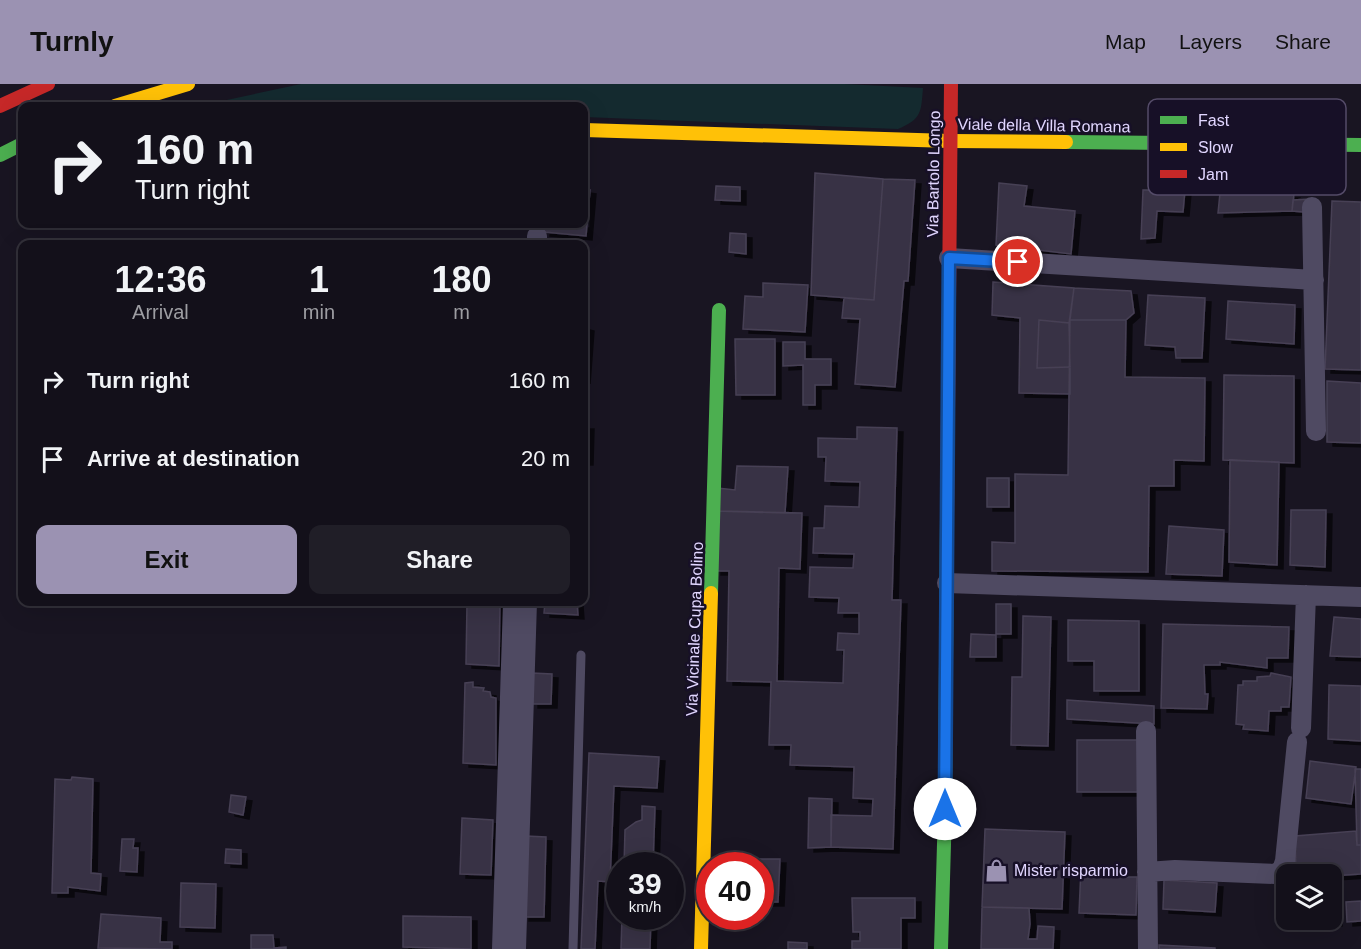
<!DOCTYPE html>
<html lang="en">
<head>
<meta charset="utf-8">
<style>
	:root { --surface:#13101a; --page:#201e27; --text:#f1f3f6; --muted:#9d9da2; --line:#323039; --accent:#9b92b2 }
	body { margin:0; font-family:Helvetica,sans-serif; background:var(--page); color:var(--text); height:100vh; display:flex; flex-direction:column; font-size:22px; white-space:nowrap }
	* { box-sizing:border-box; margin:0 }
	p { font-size:20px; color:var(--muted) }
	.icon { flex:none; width:33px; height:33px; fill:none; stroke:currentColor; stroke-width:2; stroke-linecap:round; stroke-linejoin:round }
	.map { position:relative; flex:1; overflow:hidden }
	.drawer { position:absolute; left:18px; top:156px; width:570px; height:366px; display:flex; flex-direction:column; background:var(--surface); border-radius:12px; box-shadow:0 6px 24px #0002,0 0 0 2px var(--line) }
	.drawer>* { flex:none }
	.guide { position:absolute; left:18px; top:18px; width:570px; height:126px; border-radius:12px; box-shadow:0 6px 24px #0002,0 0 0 2px var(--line); background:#13101a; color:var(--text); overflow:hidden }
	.controls { position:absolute; left:1276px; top:780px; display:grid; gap:12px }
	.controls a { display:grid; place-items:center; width:66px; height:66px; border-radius:12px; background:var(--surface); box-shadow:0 6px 24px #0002,0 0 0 2px var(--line); font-size:30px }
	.speed { position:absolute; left:606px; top:768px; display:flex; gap:12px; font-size:30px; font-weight:700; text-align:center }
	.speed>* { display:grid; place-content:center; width:78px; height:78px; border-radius:50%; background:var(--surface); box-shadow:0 6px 24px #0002,0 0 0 2px var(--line); line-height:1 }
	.speed small { font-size:15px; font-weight:400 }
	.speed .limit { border:9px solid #d22; background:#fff; color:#111 }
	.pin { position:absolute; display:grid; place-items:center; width:51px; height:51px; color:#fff; margin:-26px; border:3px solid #fff; border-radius:50%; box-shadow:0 2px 6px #0007 }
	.me { position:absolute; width:66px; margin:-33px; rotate:0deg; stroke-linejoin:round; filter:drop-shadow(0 0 4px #0008) }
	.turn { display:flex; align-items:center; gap:21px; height:126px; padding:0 18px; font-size:27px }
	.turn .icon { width:78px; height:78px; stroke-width:2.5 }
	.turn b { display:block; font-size:42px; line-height:51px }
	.eta { display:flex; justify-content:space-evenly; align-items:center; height:102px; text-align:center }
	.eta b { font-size:36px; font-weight:700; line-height:42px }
	.primary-button { display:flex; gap:12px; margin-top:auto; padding:12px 18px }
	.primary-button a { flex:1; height:69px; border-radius:12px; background:var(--accent); color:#111; font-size:24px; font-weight:700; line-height:69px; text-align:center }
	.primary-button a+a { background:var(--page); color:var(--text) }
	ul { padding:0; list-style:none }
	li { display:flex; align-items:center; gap:18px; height:78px; padding:0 18px }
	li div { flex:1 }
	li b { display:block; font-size:22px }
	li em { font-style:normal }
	header { display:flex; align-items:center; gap:36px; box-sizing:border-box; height:84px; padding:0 30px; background:var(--accent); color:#111 }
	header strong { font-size:28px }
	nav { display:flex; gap:33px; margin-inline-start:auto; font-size:21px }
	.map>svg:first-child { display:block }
	.green { fill:#142a2f }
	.building { fill:#393344; stroke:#474055; stroke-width:1.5; filter:url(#shadow) }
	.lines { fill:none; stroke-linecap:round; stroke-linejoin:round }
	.lane { stroke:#4f4a62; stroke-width:9 }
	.street { stroke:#4f4a62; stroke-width:20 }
	.fast { stroke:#4caf50; stroke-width:14 }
	.slow { stroke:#ffc107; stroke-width:14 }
	.jam { stroke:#c62828; stroke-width:14 }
	.route-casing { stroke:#114b97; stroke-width:15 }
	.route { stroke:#1a73e8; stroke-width:10 }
	.labels { text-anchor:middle; stroke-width:5; stroke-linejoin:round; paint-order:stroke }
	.street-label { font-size:16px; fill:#e1d6ff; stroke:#171027 }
	.poi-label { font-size:16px; fill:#e1d6ff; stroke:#171027; text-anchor:start }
	.key { fill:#171027; stroke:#544b68; stroke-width:1.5 }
	.key-label { font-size:16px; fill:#e1d6ff }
</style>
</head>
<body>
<header>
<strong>Turnly</strong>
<nav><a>Map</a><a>Layers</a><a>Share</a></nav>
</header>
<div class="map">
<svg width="1361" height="865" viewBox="0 0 1361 865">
	<defs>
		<filter id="shadow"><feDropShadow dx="6" dy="4" stdDeviation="0" flood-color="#0009"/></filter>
	</defs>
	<rect width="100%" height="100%" fill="#191522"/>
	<path class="green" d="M301,0H845L923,4C921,28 922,35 898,45L584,33V22H285L208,20Z"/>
	<path class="building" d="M815,89L883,95L874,216L811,211Z
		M883,95L915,96L908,197H904L895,303L855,300L860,235L842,234L844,214L874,216Z
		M999,99L1027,102L1024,122L1075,127L1071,170L996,161Z
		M716,102L740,103V117L715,116Z
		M584,105L590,106L586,152L544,148L545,140H584Z
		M1143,106H1185L1183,128L1157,127L1155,154L1141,155Z
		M1220,109L1294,110L1292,127L1218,129Z
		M1310,115L1303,128L1292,127L1293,116Z
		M1332,117L1361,118V286L1325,285Z
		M730,149L746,150V170L729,168Z
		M993,198L1074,204L1069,239L1039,236L1037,284L1070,283V310L1019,309L1020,234L992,231Z
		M763,199L808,201L805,248L743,245L745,212L763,213Z
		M1074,204L1131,207L1134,229L1126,236H1070Z
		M1148,211L1205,214L1202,274H1176L1175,263L1145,261Z
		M1228,217L1295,221L1294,260L1226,255Z
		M1039,236L1069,239L1070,283L1037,284Z
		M1070,236H1126L1125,293L1205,294L1204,377L1174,376V402H1149L1148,488L992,487V458L1015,459V390L1068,391Z
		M584,242L588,243L584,296Z
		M735,255H775V311H736Z
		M783,258H805V275H831V301H815V321H803V281L783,282Z
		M1224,291L1294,292V379L1223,376Z
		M1327,297L1361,299V359L1327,358Z
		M584,341H588L587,377H584Z
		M857,343L897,344L892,516H901L893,765L831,763V731L872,732L873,715L853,714L854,683L790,681L791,661H769L771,598L727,597L729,487H715L717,427L802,429L800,485L779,484L777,597L843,599L844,566H837L838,549L859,550V529H838L839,514L809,513L810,483L853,484L854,470L813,469L814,444H824L825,422L859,423L860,398L825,397L826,373H818V354L857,355Z
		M1230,376L1279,378L1277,481L1229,478Z
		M737,382L788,383L785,429L717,427L718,404L735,406Z
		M987,394H1009V423H987Z
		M1291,426H1326L1325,483L1290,481Z
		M1169,442L1224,446L1222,492L1166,490Z
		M467,518H500L499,582L466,580Z
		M545,518H577L578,531L544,529Z
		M996,520H1011V550H996Z
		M1023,532L1051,533L1048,662L1011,661L1012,593H1022Z
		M1334,533L1361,535V573L1330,572Z
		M1068,536L1139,537V607H1094V577H1068Z
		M1163,540L1289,543L1288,574H1267V584L1220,578V581H1204L1205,610H1208L1207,625L1161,624Z
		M971,550L996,551V573H970Z
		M532,589L552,590L551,620H532Z
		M1271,589L1291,593L1289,623H1281V627H1269L1268,647L1243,645L1244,641L1236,640L1238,601H1243V597H1257V593L1270,592Z
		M473,598V603L484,604L483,607L490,608L491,613L496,614V681L463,679L465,599Z
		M1329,601L1361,602V657L1328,655Z
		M1067,616L1154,622V640L1067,635Z
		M1077,656H1140V708H1077Z
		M589,669L659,673L657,704L614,702L610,798L598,797L595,865H581Z
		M1310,677L1356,683L1351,720L1306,714Z
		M1355,685H1361V761H1357Z
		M72,693L93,695L91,789L101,790L100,807L68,803V809H52L55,695L71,696Z
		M231,711L246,713L243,731L229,728Z
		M809,714L832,715L831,763L808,764Z
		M642,722L655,723L653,782H624L625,746L636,738L642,736Z
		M462,734L493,736L491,791L460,790Z
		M985,745L1065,748L1062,825L982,823Z
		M1356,747L1357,761H1361V790L1332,792V790H1296L1295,752Z
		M526,752L546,753L544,833H523Z
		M122,755H134L133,764H138L137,788L120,787Z
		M226,765L241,766V780L225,779Z
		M756,775H780L778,818H760V782H756Z
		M1081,784L1116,785V793H1137L1136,831L1079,829Z
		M1164,796L1217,799L1215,828L1163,825Z
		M181,799L216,800L215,844L180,843Z
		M1332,812L1337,813L1336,838L1310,836H1332Z
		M852,814H915V834H901V865H852V857H860V848H853Z
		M1361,817V837L1347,838L1346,818Z
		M982,823L1029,824L1030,840L1028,855H1037L1038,842L1054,843L1053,865H981Z
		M101,830L161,834L160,858H172V865L98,864Z
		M403,832L471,833V865L403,863Z
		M622,832H651L650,865H621Z
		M251,851H273L274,864L286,863V865H251Z
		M788,858L807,859V865H788Z
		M1159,861L1215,864V865H1159Z"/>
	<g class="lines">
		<path class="lane" d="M573,865L581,571"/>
		<path class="street" d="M1312,123L1316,347
			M537,160V152
			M949,174L1314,196
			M947,499L1361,513
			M1301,644L1306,511
			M1146,647L1148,865
			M1147,788L1175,786L1275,790L1282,786L1285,777L1297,658
			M502,865L513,518
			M516,865L527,518"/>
		<path class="fast" d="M1066,58L1361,61
			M0,71L22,60
			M711,509L719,226
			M941,865L945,725L947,434"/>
		<path class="slow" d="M115,22L188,0
			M584,46L950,57L1066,58
			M701,865L711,509"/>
		<path class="jam" d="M0,22L48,0
			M947,434L951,0"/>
	</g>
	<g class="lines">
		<defs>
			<path id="route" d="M945,725L949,174L1018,178"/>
		</defs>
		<use href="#route" class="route-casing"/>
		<use href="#route" class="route"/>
	</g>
	<defs>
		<symbol id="shop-bare" viewBox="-9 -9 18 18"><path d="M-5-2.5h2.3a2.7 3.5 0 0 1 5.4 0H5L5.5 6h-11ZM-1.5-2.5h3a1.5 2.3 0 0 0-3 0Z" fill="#9b92b2" stroke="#171027" stroke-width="2.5" paint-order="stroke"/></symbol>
	</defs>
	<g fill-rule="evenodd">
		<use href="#shop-bare" x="980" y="770" width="33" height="33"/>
	</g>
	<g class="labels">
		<g class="street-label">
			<text transform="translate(1044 41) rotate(1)" y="6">Viale della Villa Romana</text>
			<text transform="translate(933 90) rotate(-89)" y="6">Via Bartolo Longo</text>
			<text transform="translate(694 545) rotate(-88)" y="6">Via Vicinale Cupa Bolino</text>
		</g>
		<g class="poi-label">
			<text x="1014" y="792">Mister risparmio</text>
		</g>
	</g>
	<rect x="1148" y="15" width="198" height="96" rx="9" class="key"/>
	<rect x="1160" y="32" width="27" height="8" fill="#4caf50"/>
	<rect x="1160" y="59" width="27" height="8" fill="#ffc107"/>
	<rect x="1160" y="86" width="27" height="8" fill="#c62828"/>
	<g class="key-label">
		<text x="1198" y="42">Fast</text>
		<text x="1198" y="69">Slow</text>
		<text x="1198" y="96">Jam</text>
	</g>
</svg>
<div class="controls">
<a><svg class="icon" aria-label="layers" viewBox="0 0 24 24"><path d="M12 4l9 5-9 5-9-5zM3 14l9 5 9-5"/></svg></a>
</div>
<div class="speed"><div>39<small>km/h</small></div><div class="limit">40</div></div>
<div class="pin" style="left:1018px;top:178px;background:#d93025"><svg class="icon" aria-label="arrive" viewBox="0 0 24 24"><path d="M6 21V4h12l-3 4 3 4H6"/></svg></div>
<svg class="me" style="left:945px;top:725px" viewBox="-20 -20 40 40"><circle r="19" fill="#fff"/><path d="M0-13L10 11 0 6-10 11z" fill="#1a73e8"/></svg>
<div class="guide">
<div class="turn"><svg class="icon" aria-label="right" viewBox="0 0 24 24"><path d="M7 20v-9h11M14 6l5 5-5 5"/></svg><div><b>160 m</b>Turn right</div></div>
</div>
<section class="drawer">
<div class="eta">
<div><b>12:36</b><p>Arrival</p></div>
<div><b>1</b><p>min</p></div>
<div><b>180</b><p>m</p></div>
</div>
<ul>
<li><svg class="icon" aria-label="right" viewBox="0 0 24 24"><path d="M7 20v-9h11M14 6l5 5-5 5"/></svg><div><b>Turn right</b></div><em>160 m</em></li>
<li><svg class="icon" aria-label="arrive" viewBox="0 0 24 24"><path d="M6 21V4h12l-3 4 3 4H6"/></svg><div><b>Arrive at destination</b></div><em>20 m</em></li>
</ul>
<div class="primary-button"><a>Exit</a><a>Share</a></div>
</section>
</div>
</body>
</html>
